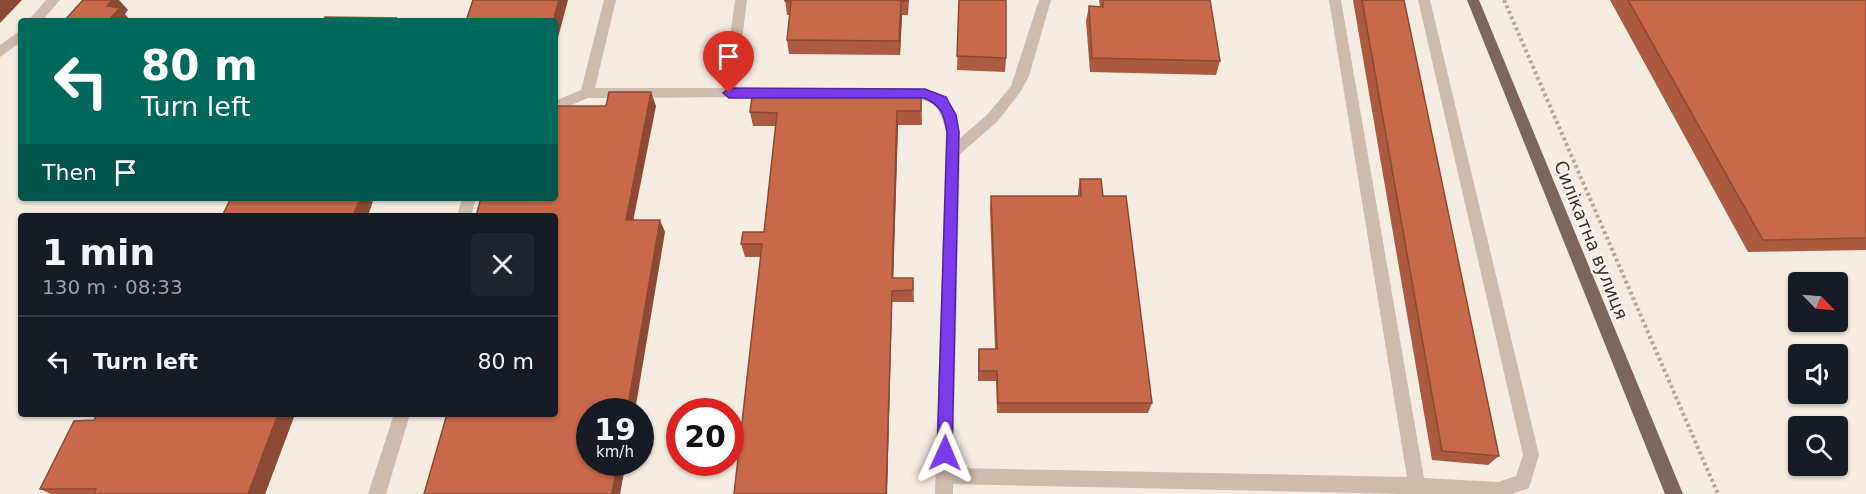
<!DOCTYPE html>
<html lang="en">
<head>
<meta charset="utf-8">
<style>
	:root { --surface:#171b24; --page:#20242c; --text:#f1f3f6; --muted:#9ea1a6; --line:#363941 }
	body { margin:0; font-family:"DejaVu Sans",sans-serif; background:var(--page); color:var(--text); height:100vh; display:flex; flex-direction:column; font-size:22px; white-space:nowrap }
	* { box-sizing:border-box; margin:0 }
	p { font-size:20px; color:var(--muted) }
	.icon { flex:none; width:33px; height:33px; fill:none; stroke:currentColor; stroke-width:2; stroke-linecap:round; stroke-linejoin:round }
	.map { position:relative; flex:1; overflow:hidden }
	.drawer { position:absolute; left:18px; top:213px; width:540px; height:204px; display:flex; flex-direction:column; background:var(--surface); border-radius:6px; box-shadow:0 2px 4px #0004 }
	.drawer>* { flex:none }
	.guide { position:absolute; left:18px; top:18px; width:540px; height:183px; border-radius:6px; box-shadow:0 2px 4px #0004; background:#00695c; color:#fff; overflow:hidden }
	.needle { width:39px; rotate:115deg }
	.fabs { position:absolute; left:1788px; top:272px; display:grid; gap:12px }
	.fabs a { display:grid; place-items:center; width:60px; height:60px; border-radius:6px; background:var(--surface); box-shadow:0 2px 4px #0004; font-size:30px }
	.speed { position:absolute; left:576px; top:398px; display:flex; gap:12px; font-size:30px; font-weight:700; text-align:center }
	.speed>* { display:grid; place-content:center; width:78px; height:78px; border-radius:50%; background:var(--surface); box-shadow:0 2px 4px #0004; line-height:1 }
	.speed small { font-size:15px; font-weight:400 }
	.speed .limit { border:9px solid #d22; background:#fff; color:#111 }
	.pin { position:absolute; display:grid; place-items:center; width:51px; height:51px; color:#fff; margin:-62px -26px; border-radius:50% 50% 50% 0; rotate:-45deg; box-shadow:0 0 6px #0007 }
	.pin .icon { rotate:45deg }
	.me { position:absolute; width:66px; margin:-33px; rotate:1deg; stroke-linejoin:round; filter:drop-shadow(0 0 4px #0008) }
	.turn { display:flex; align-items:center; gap:21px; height:126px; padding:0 24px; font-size:27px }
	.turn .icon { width:78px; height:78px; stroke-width:2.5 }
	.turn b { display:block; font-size:42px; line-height:51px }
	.then { display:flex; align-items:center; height:57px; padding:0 24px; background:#0003; gap:12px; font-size:22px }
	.round { display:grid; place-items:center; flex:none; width:63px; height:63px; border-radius:6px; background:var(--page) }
	.head { display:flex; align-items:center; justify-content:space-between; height:102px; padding:0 24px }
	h1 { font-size:36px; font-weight:800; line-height:45px }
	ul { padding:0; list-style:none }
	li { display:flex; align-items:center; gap:18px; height:90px; padding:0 24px; border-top:2px solid var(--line) }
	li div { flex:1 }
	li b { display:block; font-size:22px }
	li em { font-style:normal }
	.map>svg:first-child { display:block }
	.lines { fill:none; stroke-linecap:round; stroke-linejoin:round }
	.path { stroke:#b9a596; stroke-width:4; stroke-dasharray:3 3; stroke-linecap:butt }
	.minor { fill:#cdbbac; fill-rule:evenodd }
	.major { fill:#7d675c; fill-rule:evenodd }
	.wall { fill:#ac5a40 }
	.shaded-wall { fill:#8c4a34 }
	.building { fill:#c8694b; stroke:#8c4a34; stroke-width:1.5 }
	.route { fill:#7c3aed; stroke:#51269a; stroke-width:1.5 }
	.labels { text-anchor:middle; stroke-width:4.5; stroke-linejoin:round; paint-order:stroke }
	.street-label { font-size:18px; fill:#3b302b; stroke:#fbf5ee }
</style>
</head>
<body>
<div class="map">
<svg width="1866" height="494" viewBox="0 0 1866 494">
	<rect width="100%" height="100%" fill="#f4ebe1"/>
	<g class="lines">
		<path class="path" d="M1504,0L1718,494"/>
		<path class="minor" d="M46,0H60L42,21H28Z
			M604,0H616L595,88H723L735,0H747L736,88H771L778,93L776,97L588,98L555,112V101L581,90Z
			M1039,0H1051L1029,76L1021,91L997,122L960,154L953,468L1407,477L1329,0H1341L1424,478L1498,482L1516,476L1523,455L1418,0H1430L1539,455L1529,488L1512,494H1401L953,484V494H935L946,132C935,80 909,113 896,94C901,88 906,89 913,89C942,90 960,108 960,138L987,115L1011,86Z
			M21,30V42L0,57V45Z
			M462,198H476L471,216H457Z
			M394,414H410L386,494H368Z"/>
		<path class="major" d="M1467,0H1479L1683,494H1665Z"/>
	</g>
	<path class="wall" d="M785,0H909L908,15H902L900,55L789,54L787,40L790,15H787Z
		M959,0L1006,58L1005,72L957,70Z
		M1099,0H1210L1220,61L1216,75L1090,72L1086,21L1089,6L1100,7Z
		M1353,0H1404L1499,456L1488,465L1432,460Z
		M1610,0H1866V250L1748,252Z
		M921,90L922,125H898L893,278H913L914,302H892L887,494H734L761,257H745L741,244L764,232L776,126H753L750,112Z
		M1080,179L1103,196L1152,403L1148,413H997L996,381H978V360L979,349H995L990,209L991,196H1078V192Z
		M97,414H295L265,494H51L40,489L94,420Z"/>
	<path class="shaded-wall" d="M0,0H22L0,23Z
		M112,0H119L128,10L125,14L131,21H108L107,6Z
		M559,0H568L555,49V21H553Z
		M901,1L902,15L900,55L899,41Z
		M651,92L656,106L631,232L626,220Z
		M897,111L898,125L893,290L892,278Z
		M360,198H374L368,216H353Z
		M660,220L665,232L635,411H627Z
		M892,291V302L887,494H886Z
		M278,414H295L265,494H248Z
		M618,462H626L620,494H612Z"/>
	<path class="building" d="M83,0H112L107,6L120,8L108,21H64Z
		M473,0H559L553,21H466Z
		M785,0H908V1H901L899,41L787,40L791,1H785Z
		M959,0H1006V58L957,56Z
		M1103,0H1210L1220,61L1092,58L1089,6L1103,7Z
		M1362,0H1404L1499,456L1442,451Z
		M1628,0H1866V238L1763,240Z
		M325,17L396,18L394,21H323Z
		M753,89L921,90V111H897L892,278H913V290L892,291L886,494H734L762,244H741L743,232H764L777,113L750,112Z
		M609,92H651L626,220H660L627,411H590V462H618L612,494H424L447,414H555V216H476L481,198H555V106H606Z
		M1080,179H1101L1103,196H1126L1152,403H998L997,371H979V349H997L991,196H1081Z
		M231,198H360L353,216H222Z
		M97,414H278L248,494H94L96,489H40L74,421L94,420Z"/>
	<path class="route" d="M729,88L925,89L946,97L956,115L959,132L952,453L950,458L945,461L939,458L937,453L947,132C944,114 941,105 924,98H729L723,93Z"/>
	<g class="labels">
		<g class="street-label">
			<text transform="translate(1591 240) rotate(68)" y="6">Силікатна вулиця</text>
		</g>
	</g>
</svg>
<div class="fabs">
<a><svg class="needle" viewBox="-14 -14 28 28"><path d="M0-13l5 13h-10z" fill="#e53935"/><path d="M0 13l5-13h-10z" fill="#9ea1a6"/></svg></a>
<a><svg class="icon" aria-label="sound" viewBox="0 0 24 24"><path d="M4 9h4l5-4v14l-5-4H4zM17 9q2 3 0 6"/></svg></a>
<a><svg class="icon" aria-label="search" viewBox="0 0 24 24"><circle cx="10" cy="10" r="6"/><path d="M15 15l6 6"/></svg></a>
</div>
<div class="speed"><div>19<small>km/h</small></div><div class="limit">20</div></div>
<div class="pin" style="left:729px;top:93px;background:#d93025"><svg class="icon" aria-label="arrive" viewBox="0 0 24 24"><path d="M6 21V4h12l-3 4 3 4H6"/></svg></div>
<svg class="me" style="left:945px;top:453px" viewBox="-20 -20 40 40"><path d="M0-17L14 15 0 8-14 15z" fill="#7c3aed" stroke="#fff" stroke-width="4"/></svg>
<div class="guide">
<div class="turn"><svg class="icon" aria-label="left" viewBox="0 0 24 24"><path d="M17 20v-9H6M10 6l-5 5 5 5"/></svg><div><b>80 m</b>Turn left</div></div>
<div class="then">Then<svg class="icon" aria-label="arrive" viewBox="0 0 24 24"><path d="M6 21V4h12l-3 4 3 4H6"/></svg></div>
</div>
<section class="drawer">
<div class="head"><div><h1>1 min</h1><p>130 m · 08:33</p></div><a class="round"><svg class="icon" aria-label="close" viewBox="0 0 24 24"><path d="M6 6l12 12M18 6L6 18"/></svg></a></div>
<ul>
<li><svg class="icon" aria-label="left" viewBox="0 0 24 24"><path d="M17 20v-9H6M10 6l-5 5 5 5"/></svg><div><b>Turn left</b></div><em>80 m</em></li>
</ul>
</section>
</div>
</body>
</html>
